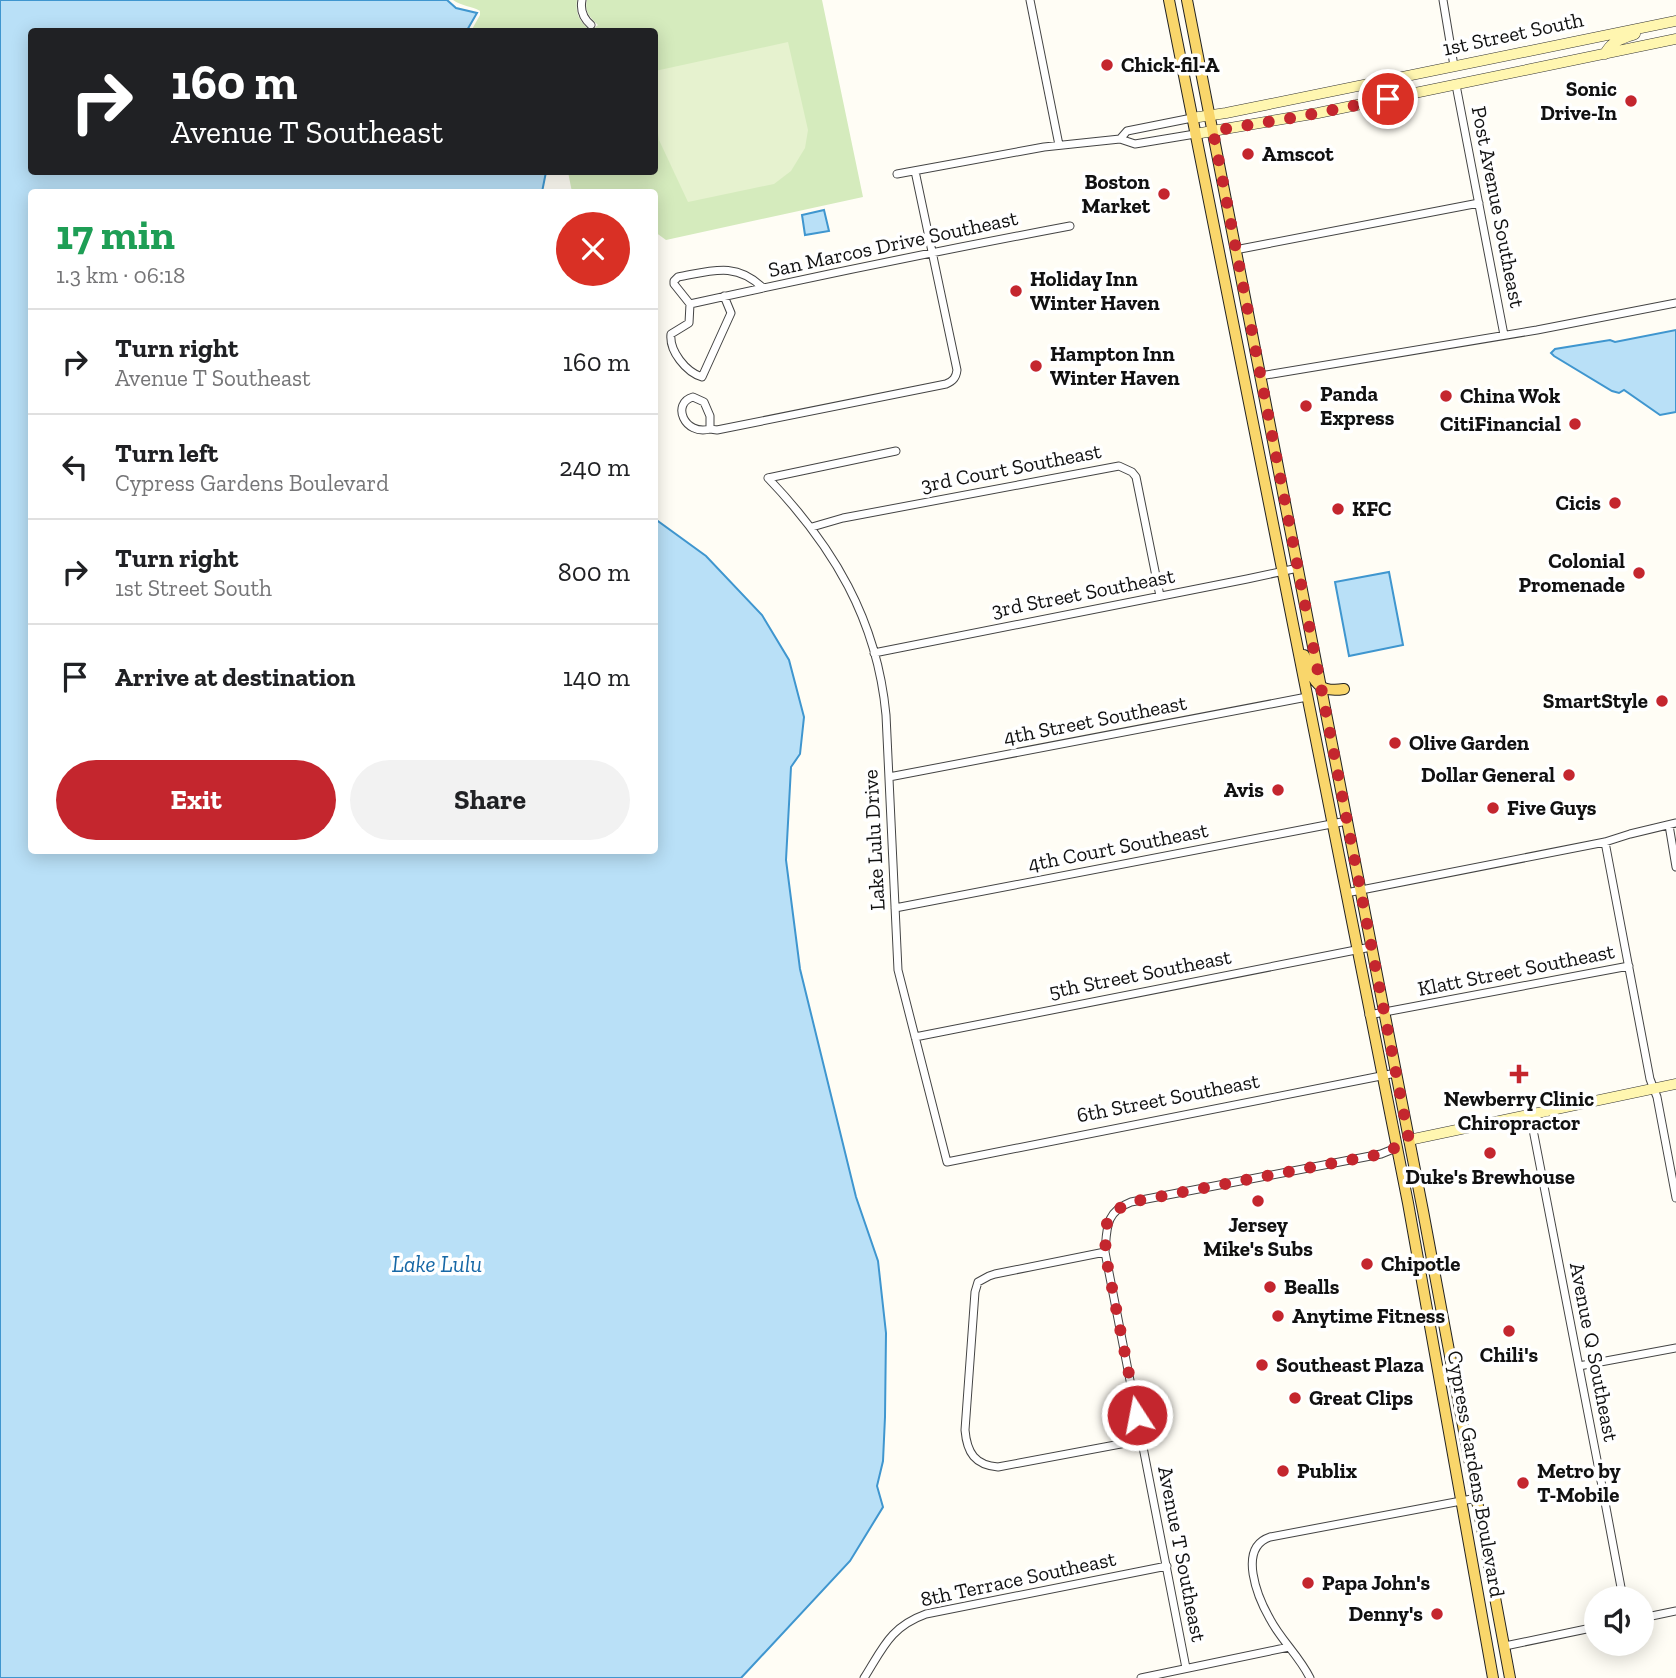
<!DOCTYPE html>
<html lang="en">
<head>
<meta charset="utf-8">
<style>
	:root { --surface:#fff; --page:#f2f2f2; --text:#202124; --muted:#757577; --line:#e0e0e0; --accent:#c4262e }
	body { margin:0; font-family:"Zilla Slab",serif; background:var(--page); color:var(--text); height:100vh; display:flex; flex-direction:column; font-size:26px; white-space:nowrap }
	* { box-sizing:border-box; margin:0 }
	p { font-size:23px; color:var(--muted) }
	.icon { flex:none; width:38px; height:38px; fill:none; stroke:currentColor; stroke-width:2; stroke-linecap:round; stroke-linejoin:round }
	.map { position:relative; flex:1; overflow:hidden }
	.drawer { position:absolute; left:28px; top:189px; width:630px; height:665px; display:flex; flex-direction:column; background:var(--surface); border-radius:7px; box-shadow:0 4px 18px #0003 }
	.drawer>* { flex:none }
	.top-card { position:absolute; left:28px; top:28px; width:630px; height:147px; border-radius:7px; box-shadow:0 4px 18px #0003; background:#202124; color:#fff; overflow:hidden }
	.fabs { position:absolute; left:1584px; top:1586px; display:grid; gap:14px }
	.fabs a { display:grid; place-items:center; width:70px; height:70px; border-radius:50%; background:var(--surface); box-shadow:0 4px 18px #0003; font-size:35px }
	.pin { position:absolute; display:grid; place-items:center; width:60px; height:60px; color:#fff; margin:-30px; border:4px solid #fff; border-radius:50%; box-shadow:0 2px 7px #0007 }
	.me { position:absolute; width:77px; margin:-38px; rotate:349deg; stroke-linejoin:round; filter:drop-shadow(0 0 5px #0008) }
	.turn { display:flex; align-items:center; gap:24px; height:147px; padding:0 28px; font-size:32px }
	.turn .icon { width:91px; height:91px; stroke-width:2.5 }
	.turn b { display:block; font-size:49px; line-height:60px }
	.round { display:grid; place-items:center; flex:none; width:74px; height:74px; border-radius:37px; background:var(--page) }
	.overview { display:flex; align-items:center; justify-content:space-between; height:119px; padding:0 28px }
	h1 { font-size:42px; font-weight:700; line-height:52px; color:#1e9e55 }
	.cta { display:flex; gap:14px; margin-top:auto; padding:14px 28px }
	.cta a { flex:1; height:80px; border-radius:42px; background:var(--accent); color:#fff; font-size:28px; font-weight:700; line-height:80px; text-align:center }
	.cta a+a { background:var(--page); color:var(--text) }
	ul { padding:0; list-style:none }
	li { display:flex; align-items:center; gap:21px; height:105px; padding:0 28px; border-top:2px solid var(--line) }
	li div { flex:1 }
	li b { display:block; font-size:26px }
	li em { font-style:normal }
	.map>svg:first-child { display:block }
	.green { fill:#d5ebbd }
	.pitch { fill:#e6f2cf }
	.water { fill:#b9e0f7; stroke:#3f96cf; stroke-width:2 }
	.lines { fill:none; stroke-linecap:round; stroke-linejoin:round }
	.street-casing { stroke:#444; stroke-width:9 }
	.secondary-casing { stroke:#333; stroke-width:11 }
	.primary-casing { stroke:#222; stroke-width:12 }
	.street { stroke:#fff; stroke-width:7 }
	.secondary { stroke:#fff6b0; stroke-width:10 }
	.primary { stroke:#f9d66b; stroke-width:10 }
	.route { stroke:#c4262e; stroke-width:12; stroke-dasharray:0 21.6 }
	.poi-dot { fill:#c4262e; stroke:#fff; stroke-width:2.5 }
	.labels { text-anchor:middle; stroke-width:7; stroke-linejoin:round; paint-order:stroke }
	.street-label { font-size:21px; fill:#111; stroke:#fff }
	.poi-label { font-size:21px; font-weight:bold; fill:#111; stroke:#fff; text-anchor:start }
	.water-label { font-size:23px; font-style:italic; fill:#1768a6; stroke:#fff }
</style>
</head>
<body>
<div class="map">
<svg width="1676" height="1678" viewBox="0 0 1676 1678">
	<rect width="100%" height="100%" fill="#fffdf5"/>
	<path class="green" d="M453,0H577C575,14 580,22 591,31L598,25C590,18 584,11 587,0H822L863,197L666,240L655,232L654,192H572L568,172H654V32L471,31L480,15V11C472,6 461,6 453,0Z"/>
	<path class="pitch" d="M788,42L808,130L805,148L791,171L774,184L688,202L659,140L654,107L655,71Z"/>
	<path class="water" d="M0,0H447L456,8L477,13L466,32H32V172H546L542,192H32V850H654L655,519L706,556L762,615L789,660L804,717L800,754L791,767L786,860L800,969L856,1197L878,1261L886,1333L885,1417L883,1461L877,1486L883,1507L850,1561L741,1678H0Z
		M824,210L829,231L805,235L802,215Z
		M1676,330V412L1660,415L1624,390L1619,393L1612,391L1554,356L1551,353L1555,349L1610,340L1615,342Z
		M1389,572L1403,645L1349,656L1335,582Z"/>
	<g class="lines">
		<defs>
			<path id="street" d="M582,0C580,10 583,18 591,25
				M1030,0L1059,145
				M1443,0L1454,66
				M1456,85L1504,335
				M1120,139L1127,131L1192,118
				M897,174L1044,147L1120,139L1135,144L1195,134
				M1235,250L1479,203
				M724,296L731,313L702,377C686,372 669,351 671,334L689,323L690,304C816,276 943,250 1070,226
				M690,304L674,284V281L678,277C711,271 736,261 763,288
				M1260,376L1537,330L1676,303
				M710,429C684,436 671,403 693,397L704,402L710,416V429L717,430L946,384C953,381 956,378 957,370L915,171
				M768,478C833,546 877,619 886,715L898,970L947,1162L1396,1073
				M768,478L896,451
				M812,527L843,518L1119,466L1132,472L1136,477L1160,596
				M874,653L1247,579L1298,568
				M889,777L1307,697
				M1669,825L1676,867
				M1605,842L1650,1079L1657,1097L1676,1198
				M1346,893L1605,842L1630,834L1676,823
				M895,908L1347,821
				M1369,1015L1629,966
				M915,1037L1371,947
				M1530,1114L1598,1465L1623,1598
				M1105,1252L995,1274L989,1276L978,1282L975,1292L965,1430C967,1453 975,1465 998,1467L1142,1440
				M1579,1366L1676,1348
				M1642,1618L1676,1611
				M1505,1646L1596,1627
				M1186,1668L1105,1252C1107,1228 1105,1212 1131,1202L1381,1154L1391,1150L1397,1145
				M864,1678C883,1648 890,1627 926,1614L1167,1566
				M1141,1678L1289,1647
				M1310,1678C1300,1657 1281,1640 1270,1619C1258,1598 1237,1548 1270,1537L1477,1498"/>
			<path id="secondary" d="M1605,54C1611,41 1622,39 1635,34
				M1192,118L1226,113L1676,21
				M1195,134L1318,113L1676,39
				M1409,1140L1676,1084"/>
			<path id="primary" d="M1169,0L1408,1203L1493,1678
				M1187,0L1423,1211L1510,1678
				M1304,655C1313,677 1314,694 1344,689"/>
		</defs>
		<use href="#street" class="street-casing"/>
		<use href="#secondary" class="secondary-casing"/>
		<use href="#primary" class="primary-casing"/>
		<use href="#street" class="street"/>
		<use href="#secondary" class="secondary"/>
		<use href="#primary" class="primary"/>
	</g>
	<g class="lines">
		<path class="route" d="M1137,1415L1105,1252L1107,1223L1112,1214L1124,1205L1131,1202L1381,1154L1391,1150L1409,1140L1213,131L1297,117L1388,99"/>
	</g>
	<g class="poi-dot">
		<circle cx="1107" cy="65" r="7"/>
		<circle cx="1631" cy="101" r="7"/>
		<circle cx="1248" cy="154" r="7"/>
		<circle cx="1164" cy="194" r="7"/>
		<circle cx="1016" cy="291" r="7"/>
		<circle cx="1036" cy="366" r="7"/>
		<circle cx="1446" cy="396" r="7"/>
		<circle cx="1306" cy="406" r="7"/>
		<circle cx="1575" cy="424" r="7"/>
		<circle cx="1615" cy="503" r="7"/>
		<circle cx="1338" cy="509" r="7"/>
		<circle cx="1639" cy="573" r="7"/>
		<circle cx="1662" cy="701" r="7"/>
		<circle cx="1395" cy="743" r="7"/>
		<circle cx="1569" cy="775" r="7"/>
		<circle cx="1278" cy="790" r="7"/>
		<circle cx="1493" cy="808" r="7"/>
		<path d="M1515.5 1063.5h7v7h7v7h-7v7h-7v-7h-7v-7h7z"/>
		<circle cx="1490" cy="1153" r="7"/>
		<circle cx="1258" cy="1201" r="7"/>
		<circle cx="1367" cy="1264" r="7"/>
		<circle cx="1270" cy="1287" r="7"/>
		<circle cx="1278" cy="1316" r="7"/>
		<circle cx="1509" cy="1331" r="7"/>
		<circle cx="1262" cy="1365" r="7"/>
		<circle cx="1295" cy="1398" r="7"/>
		<circle cx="1283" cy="1471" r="7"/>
		<circle cx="1523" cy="1483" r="7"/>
		<circle cx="1308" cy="1583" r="7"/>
		<circle cx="1437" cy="1614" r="7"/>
	</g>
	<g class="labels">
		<g class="street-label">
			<text transform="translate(1513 34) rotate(-12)" y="7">1st Street South</text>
			<text transform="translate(1498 207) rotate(79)" y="7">Post Avenue Southeast</text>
			<text transform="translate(893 244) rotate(-12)" y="7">San Marcos Drive Southeast</text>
			<text transform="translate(1011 468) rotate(-11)" y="7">3rd Court Southeast</text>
			<text transform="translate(1083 593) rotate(-11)" y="7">3rd Street Southeast</text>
			<text transform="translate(1095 720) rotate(-11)" y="7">4th Street Southeast</text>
			<text transform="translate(874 840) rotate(-93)" y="7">Lake Lulu Drive</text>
			<text transform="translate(1118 847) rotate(-11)" y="7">4th Court Southeast</text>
			<text transform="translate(1516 970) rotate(-11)" y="7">Klatt Street Southeast</text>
			<text transform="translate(1140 974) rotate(-11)" y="7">5th Street Southeast</text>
			<text transform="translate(1168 1098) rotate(-11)" y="7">6th Street Southeast</text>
			<text transform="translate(1594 1352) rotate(79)" y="7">Avenue Q Southeast</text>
			<text transform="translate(1476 1474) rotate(80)" y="7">Cypress Gardens Boulevard</text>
			<text transform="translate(1182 1554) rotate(79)" y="7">Avenue T Southeast</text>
			<text transform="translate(1018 1579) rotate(-12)" y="7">8th Terrace Southeast</text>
		</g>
		<g class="poi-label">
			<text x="1121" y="72">Chick-fil-A</text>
			<text x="1617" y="96" text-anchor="end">Sonic<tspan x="1617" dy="24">Drive-In</tspan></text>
			<text x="1262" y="161">Amscot</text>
			<text x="1150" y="189" text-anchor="end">Boston<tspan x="1150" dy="24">Market</tspan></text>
			<text x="1030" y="286">Holiday Inn<tspan x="1030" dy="24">Winter Haven</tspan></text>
			<text x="1050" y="361">Hampton Inn<tspan x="1050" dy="24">Winter Haven</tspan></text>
			<text x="1320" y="401">Panda<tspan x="1320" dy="24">Express</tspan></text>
			<text x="1460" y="403">China Wok</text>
			<text x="1561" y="431" text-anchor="end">CitiFinancial</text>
			<text x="1601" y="510" text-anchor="end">Cicis</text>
			<text x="1352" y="516">KFC</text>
			<text x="1625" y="568" text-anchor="end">Colonial<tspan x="1625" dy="24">Promenade</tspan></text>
			<text x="1648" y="708" text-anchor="end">SmartStyle</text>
			<text x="1409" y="750">Olive Garden</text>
			<text x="1555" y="782" text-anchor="end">Dollar General</text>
			<text x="1264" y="797" text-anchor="end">Avis</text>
			<text x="1507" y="815">Five Guys</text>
			<text x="1519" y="1106" text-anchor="middle">Newberry Clinic<tspan x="1519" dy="24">Chiropractor</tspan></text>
			<text x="1490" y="1184" text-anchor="middle">Duke's Brewhouse</text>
			<text x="1258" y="1232" text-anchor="middle">Jersey<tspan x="1258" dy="24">Mike's Subs</tspan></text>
			<text x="1381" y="1271">Chipotle</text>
			<text x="1284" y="1294">Bealls</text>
			<text x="1292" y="1323">Anytime Fitness</text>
			<text x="1509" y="1362" text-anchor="middle">Chili's</text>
			<text x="1276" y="1372">Southeast Plaza</text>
			<text x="1309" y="1405">Great Clips</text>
			<text x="1297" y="1478">Publix</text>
			<text x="1537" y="1478">Metro by<tspan x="1537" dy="24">T-Mobile</tspan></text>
			<text x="1322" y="1590">Papa John's</text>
			<text x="1423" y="1621" text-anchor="end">Denny's</text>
		</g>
		<g class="water-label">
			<text x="437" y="1272">Lake Lulu</text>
		</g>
	</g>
</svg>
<div class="fabs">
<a><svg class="icon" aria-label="sound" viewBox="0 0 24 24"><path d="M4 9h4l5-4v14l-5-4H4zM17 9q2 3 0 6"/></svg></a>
</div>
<div class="pin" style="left:1388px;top:99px;background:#d93025"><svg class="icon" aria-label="arrive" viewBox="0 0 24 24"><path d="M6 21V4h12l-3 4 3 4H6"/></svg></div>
<svg class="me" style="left:1137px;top:1415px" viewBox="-20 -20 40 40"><circle r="17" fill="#c4262e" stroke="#fff" stroke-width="3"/><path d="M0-11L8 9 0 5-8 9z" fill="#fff"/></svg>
<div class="top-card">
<div class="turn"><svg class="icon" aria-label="right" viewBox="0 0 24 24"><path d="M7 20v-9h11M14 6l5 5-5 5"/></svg><div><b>160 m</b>Avenue T Southeast</div></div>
</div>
<section class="drawer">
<div class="overview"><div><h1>17 min</h1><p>1.3 km · 06:18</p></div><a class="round" style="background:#d93025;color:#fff"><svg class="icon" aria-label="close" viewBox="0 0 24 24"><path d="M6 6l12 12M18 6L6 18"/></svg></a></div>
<ul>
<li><svg class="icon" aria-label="right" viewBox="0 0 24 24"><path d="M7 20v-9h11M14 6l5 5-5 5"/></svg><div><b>Turn right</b><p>Avenue T Southeast</p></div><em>160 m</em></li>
<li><svg class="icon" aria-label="left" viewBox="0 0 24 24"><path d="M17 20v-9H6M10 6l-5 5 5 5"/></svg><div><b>Turn left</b><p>Cypress Gardens Boulevard</p></div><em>240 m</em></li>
<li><svg class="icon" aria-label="right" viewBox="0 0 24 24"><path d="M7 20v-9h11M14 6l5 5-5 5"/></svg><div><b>Turn right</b><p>1st Street South</p></div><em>800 m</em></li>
<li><svg class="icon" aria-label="arrive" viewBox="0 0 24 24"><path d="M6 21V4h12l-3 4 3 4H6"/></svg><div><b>Arrive at destination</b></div><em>140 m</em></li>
</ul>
<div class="cta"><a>Exit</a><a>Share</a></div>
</section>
</div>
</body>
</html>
